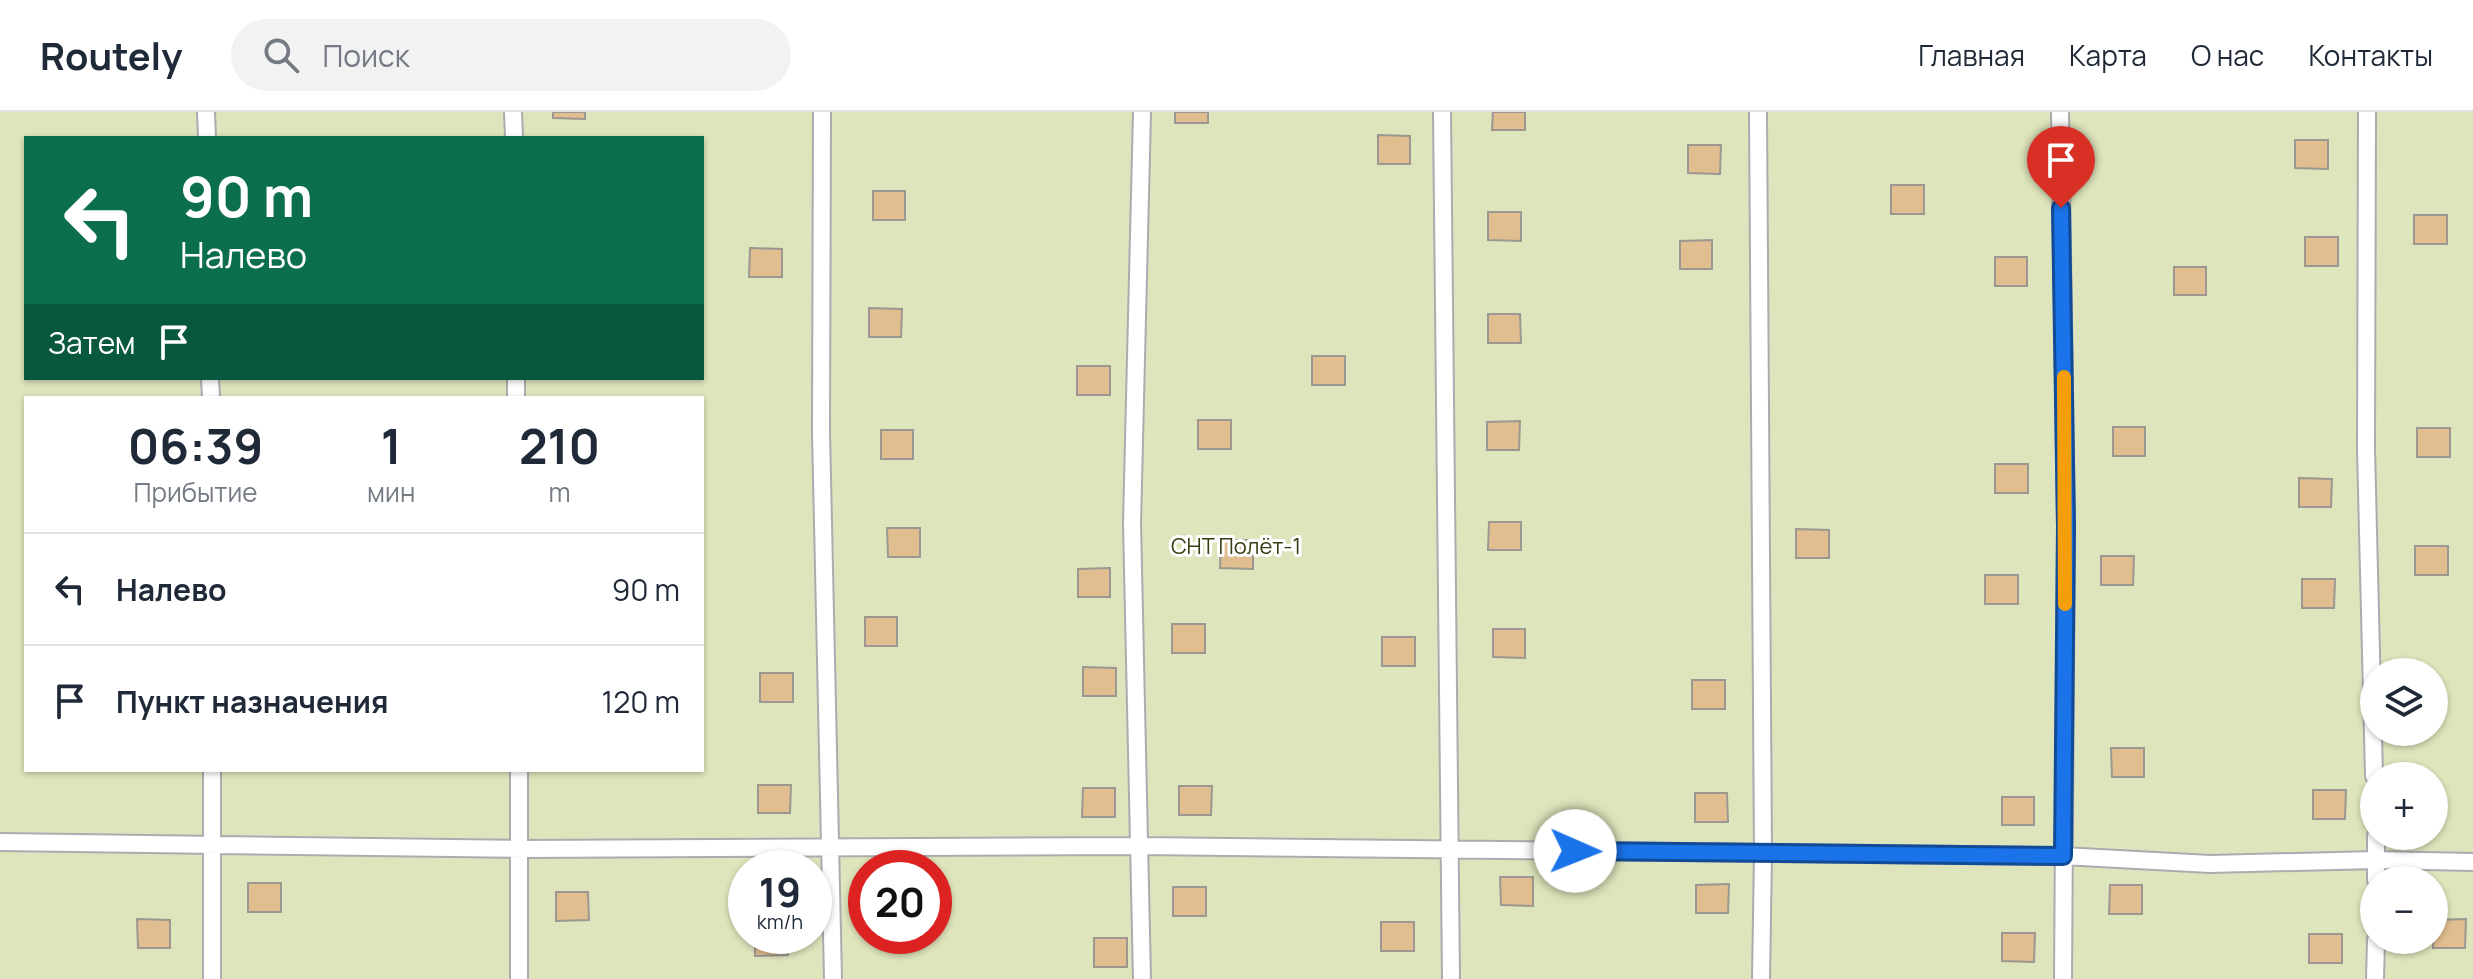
<!DOCTYPE html>
<html lang="ru">
<head>
<meta charset="utf-8">
<style>
	:root { --surface:#fff; --page:#f2f2f3; --text:#1f2937; --muted:#747a83; --line:#e0e1e3 }
	body { margin:0; font-family:Manrope,sans-serif; background:var(--page); color:var(--text); height:100vh; display:flex; flex-direction:column; font-size:30px; white-space:nowrap }
	* { box-sizing:border-box; margin:0 }
	p { font-size:26px; color:var(--muted) }
	.icon { flex:none; width:44px; height:44px; fill:none; stroke:currentColor; stroke-width:2; stroke-linecap:round; stroke-linejoin:round }
	.map { position:relative; flex:1; overflow:hidden }
	.sheet { position:absolute; left:24px; top:284px; width:680px; height:376px; display:flex; flex-direction:column; background:var(--surface); border-radius:0px; box-shadow:0 2px 6px #0004 }
	.sheet>* { flex:none }
	.guide { position:absolute; left:24px; top:24px; width:680px; height:244px; border-radius:0px; box-shadow:0 2px 6px #0004; background:#0b6e4f; color:#fff; overflow:hidden }
	.buttons { position:absolute; left:2360px; top:546px; display:grid; gap:16px }
	.buttons a { display:grid; place-items:center; width:88px; height:88px; border-radius:50%; background:var(--surface); box-shadow:0 2px 6px #0004; font-size:40px }
	.speed { position:absolute; left:728px; top:738px; display:flex; gap:16px; font-size:40px; font-weight:700; text-align:center }
	.speed>* { display:grid; place-content:center; width:104px; height:104px; border-radius:50%; background:var(--surface); box-shadow:0 2px 6px #0004; line-height:1 }
	.speed small { font-size:20px; font-weight:400 }
	.speed .limit { border:12px solid #d22; background:#fff; color:#111 }
	.pin { position:absolute; display:grid; place-items:center; width:68px; height:68px; color:#fff; margin:-82px -34px; border-radius:50% 50% 50% 0; rotate:-45deg; box-shadow:0 0 8px #0007 }
	.pin .icon { rotate:45deg }
	.me { position:absolute; width:88px; margin:-44px; rotate:91deg; stroke-linejoin:round; filter:drop-shadow(0 0 6px #0008) }
	.turn { display:flex; align-items:center; gap:28px; height:168px; padding:0 24px; font-size:36px }
	.turn .icon { width:104px; height:104px; stroke-width:2.5 }
	.turn b { display:block; font-size:56px; line-height:68px }
	.then { display:flex; align-items:center; height:76px; padding:0 24px; background:#0003; gap:16px; font-size:30px }
	.eta { display:flex; justify-content:space-evenly; align-items:center; height:136px; text-align:center }
	.eta b { font-size:48px; font-weight:700; line-height:56px }
	ul { padding:0; list-style:none }
	li { display:flex; align-items:center; gap:24px; height:112px; padding:0 24px; border-top:2px solid var(--line) }
	li div { flex:1 }
	li b { display:block; font-size:30px }
	li em { font-style:normal }
	header { display:flex; align-items:center; gap:48px; box-sizing:border-box; height:112px; padding:0 40px; background:var(--surface); border-bottom:2px solid var(--line) }
	header strong { font-size:38px }
	nav { display:flex; gap:44px; margin-inline-start:auto; font-size:28px }
	.search { width:560px; height:72px; background:var(--page); display:flex; align-items:center; gap:20px; box-sizing:border-box; padding:0 28px; border-radius:44px; color:var(--muted); font-size:30px }
	.map>svg:first-child { display:block }
	.green { fill:#dee5bc; fill-rule:evenodd }
	.building { fill:#e1be90; stroke:#9c9790; stroke-width:2 }
	.lines { fill:none; stroke-linecap:round; stroke-linejoin:round }
	.lane-casing { stroke:#adaab1; stroke-width:20 }
	.lane { stroke:#fff; stroke-width:16 }
	.route-casing { stroke:#114b97; stroke-width:20 }
	.route { stroke:#1a73e8; stroke-width:14 }
	.slow { stroke:#f59e0b; stroke-width:14 }
	.labels { text-anchor:middle; stroke-width:6; stroke-linejoin:round; paint-order:stroke }
	.park-label { font-size:22px; fill:#383c13; stroke:#fff }
</style>
</head>
<body>
<header>
<strong>Routely</strong>
<div class="search"><svg class="icon" aria-label="search" viewBox="0 0 24 24"><circle cx="10" cy="10" r="6"/><path d="M15 15l6 6"/></svg>Поиск</div>
<nav><a>Главная</a><a>Карта</a><a>О нас</a><a>Контакты</a></nav>
</header>
<div class="map">
<svg width="2473" height="867" viewBox="0 0 2473 867">
	<rect width="100%" height="100%" fill="#fbf8fe"/>
	<path class="green" d="M0,0H2473V867H0ZM26,26H702V266H26ZM26,286H702V658H26ZM2374,560H2434V620H2374ZM2374,664H2434V724H2374ZM746,756H814V824H746ZM866,756H934V824H866ZM2374,768H2434V828H2374Z"/>
	<path class="building" d="M553,0H585V7L553,6Z
		M1175,0H1208V11H1175Z
		M1493,0H1525V18H1492Z
		M1378,23L1410,24V52H1378Z
		M2295,28H2328V57L2295,56Z
		M1688,33H1721L1720,62L1688,61Z
		M1891,73H1924V102H1891Z
		M873,79H905V108H873Z
		M1488,100H1521V129L1488,128Z
		M2414,103H2447V132H2414Z
		M2305,125H2338V154H2305Z
		M1712,128V157H1680V129Z
		M750,136L782,137V165H749Z
		M1995,145H2027V174H1995Z
		M2174,155H2206V183H2174Z
		M869,196L902,197L901,225H869Z
		M1488,202H1520L1521,231H1488Z
		M1312,244H1345V273H1312Z
		M1077,254H1110V283H1077Z
		M1198,308H1231V337H1198Z
		M1520,309L1519,338H1487V310Z
		M2113,315H2145V344H2113Z
		M2417,316H2450V345H2417Z
		M881,318H913V347H881Z
		M1995,352H2028V381H1995Z
		M2299,366L2332,367L2331,395H2299Z
		M1489,410H1521V438H1488Z
		M887,416H920V445H888Z
		M1796,417L1829,418V446H1796Z
		M1221,428H1253V457L1220,456Z
		M2415,434H2448V463H2415Z
		M2101,444H2134L2133,473H2101Z
		M1110,456V485H1078V457Z
		M1985,463H2018V492H1985Z
		M2302,467H2335L2334,496H2302Z
		M865,505H897V534H865Z
		M1172,512H1205V541H1172Z
		M1493,517H1525V546L1493,545Z
		M1382,525H1415V554H1382Z
		M1083,555L1116,556V584H1083Z
		M760,561H793V590H760Z
		M1692,568H1725V597H1692Z
		M2111,636H2144V665H2112Z
		M758,673H791L790,701H758Z
		M1179,674H1212L1211,703H1179Z
		M1083,676H1115V705H1082Z
		M2313,678H2346L2345,707H2313Z
		M1695,681H1727L1728,710H1695Z
		M2002,685H2034V713H2002Z
		M1500,765H1533V794L1501,793Z
		M248,771H281V800H248Z
		M1729,772L1728,801H1696V773Z
		M2110,773H2142V802H2109Z
		M1173,775H1206V804H1173Z
		M556,780H588L589,808L556,809Z
		M137,807L170,808V836H138Z
		M2466,807L2465,836H2433L2434,808Z
		M1381,810H1414V839H1381Z
		M2002,821H2035L2034,850L2002,849Z
		M2309,822H2342V851H2309Z
		M755,824H788V843L755,844Z
		M1094,826H1127V855H1094Z"/>
	<g class="lines">
		<defs>
			<path id="lane" d="M206,0L207,26
				M513,0L514,26
				M822,0L821,320L833,867
				M1442,0L1451,867
				M1758,0L1763,742L1761,867
				M2060,0L2066,415L2063,867
				M2367,0L2366,337L2374,664
				M210,266L211,286
				M516,266V286
				M212,658V867
				M2376,724V768
				M0,730L520,737L1141,734L2063,744L2210,752L2376,748L2473,750
				M519,867V658
				M1142,867L1132,411L1142,0
				M2375,867L2376,828"/>
		</defs>
		<use href="#lane" class="lane-casing"/>
		<use href="#lane" class="lane"/>
	</g>
	<g class="lines">
		<defs>
			<path id="route" d="M1575,739L2063,744L2066,415L2061,96"/>
		</defs>
		<use href="#route" class="route-casing"/>
		<use href="#route" class="route"/>
		<path class="slow" d="M2064,265L2065,492"/>
	</g>
	<g class="labels">
		<g class="park-label">
			<text x="1236" y="442">СНТ Полёт-1</text>
		</g>
	</g>
</svg>
<div class="buttons">
<a><svg class="icon" aria-label="layers" viewBox="0 0 24 24"><path d="M12 4l9 5-9 5-9-5zM3 14l9 5 9-5"/></svg></a>
<a>+</a>
<a>−</a>
</div>
<div class="speed"><div>19<small>km/h</small></div><div class="limit">20</div></div>
<div class="pin" style="left:2061px;top:96px;background:#d93025"><svg class="icon" aria-label="arrive" viewBox="0 0 24 24"><path d="M6 21V4h12l-3 4 3 4H6"/></svg></div>
<svg class="me" style="left:1575px;top:739px" viewBox="-20 -20 40 40"><circle r="19" fill="#fff"/><path d="M0-13L10 11 0 6-10 11z" fill="#1a73e8"/></svg>
<div class="guide">
<div class="turn"><svg class="icon" aria-label="left" viewBox="0 0 24 24"><path d="M17 20v-9H6M10 6l-5 5 5 5"/></svg><div><b>90 m</b>Налево</div></div>
<div class="then">Затем<svg class="icon" aria-label="arrive" viewBox="0 0 24 24"><path d="M6 21V4h12l-3 4 3 4H6"/></svg></div>
</div>
<section class="sheet">
<div class="eta">
<div><b>06:39</b><p>Прибытие</p></div>
<div><b>1</b><p>мин</p></div>
<div><b>210</b><p>m</p></div>
</div>
<ul>
<li><svg class="icon" aria-label="left" viewBox="0 0 24 24"><path d="M17 20v-9H6M10 6l-5 5 5 5"/></svg><div><b>Налево</b></div><em>90 m</em></li>
<li><svg class="icon" aria-label="arrive" viewBox="0 0 24 24"><path d="M6 21V4h12l-3 4 3 4H6"/></svg><div><b>Пункт назначения</b></div><em>120 m</em></li>
</ul>
</section>
</div>
</body>
</html>
